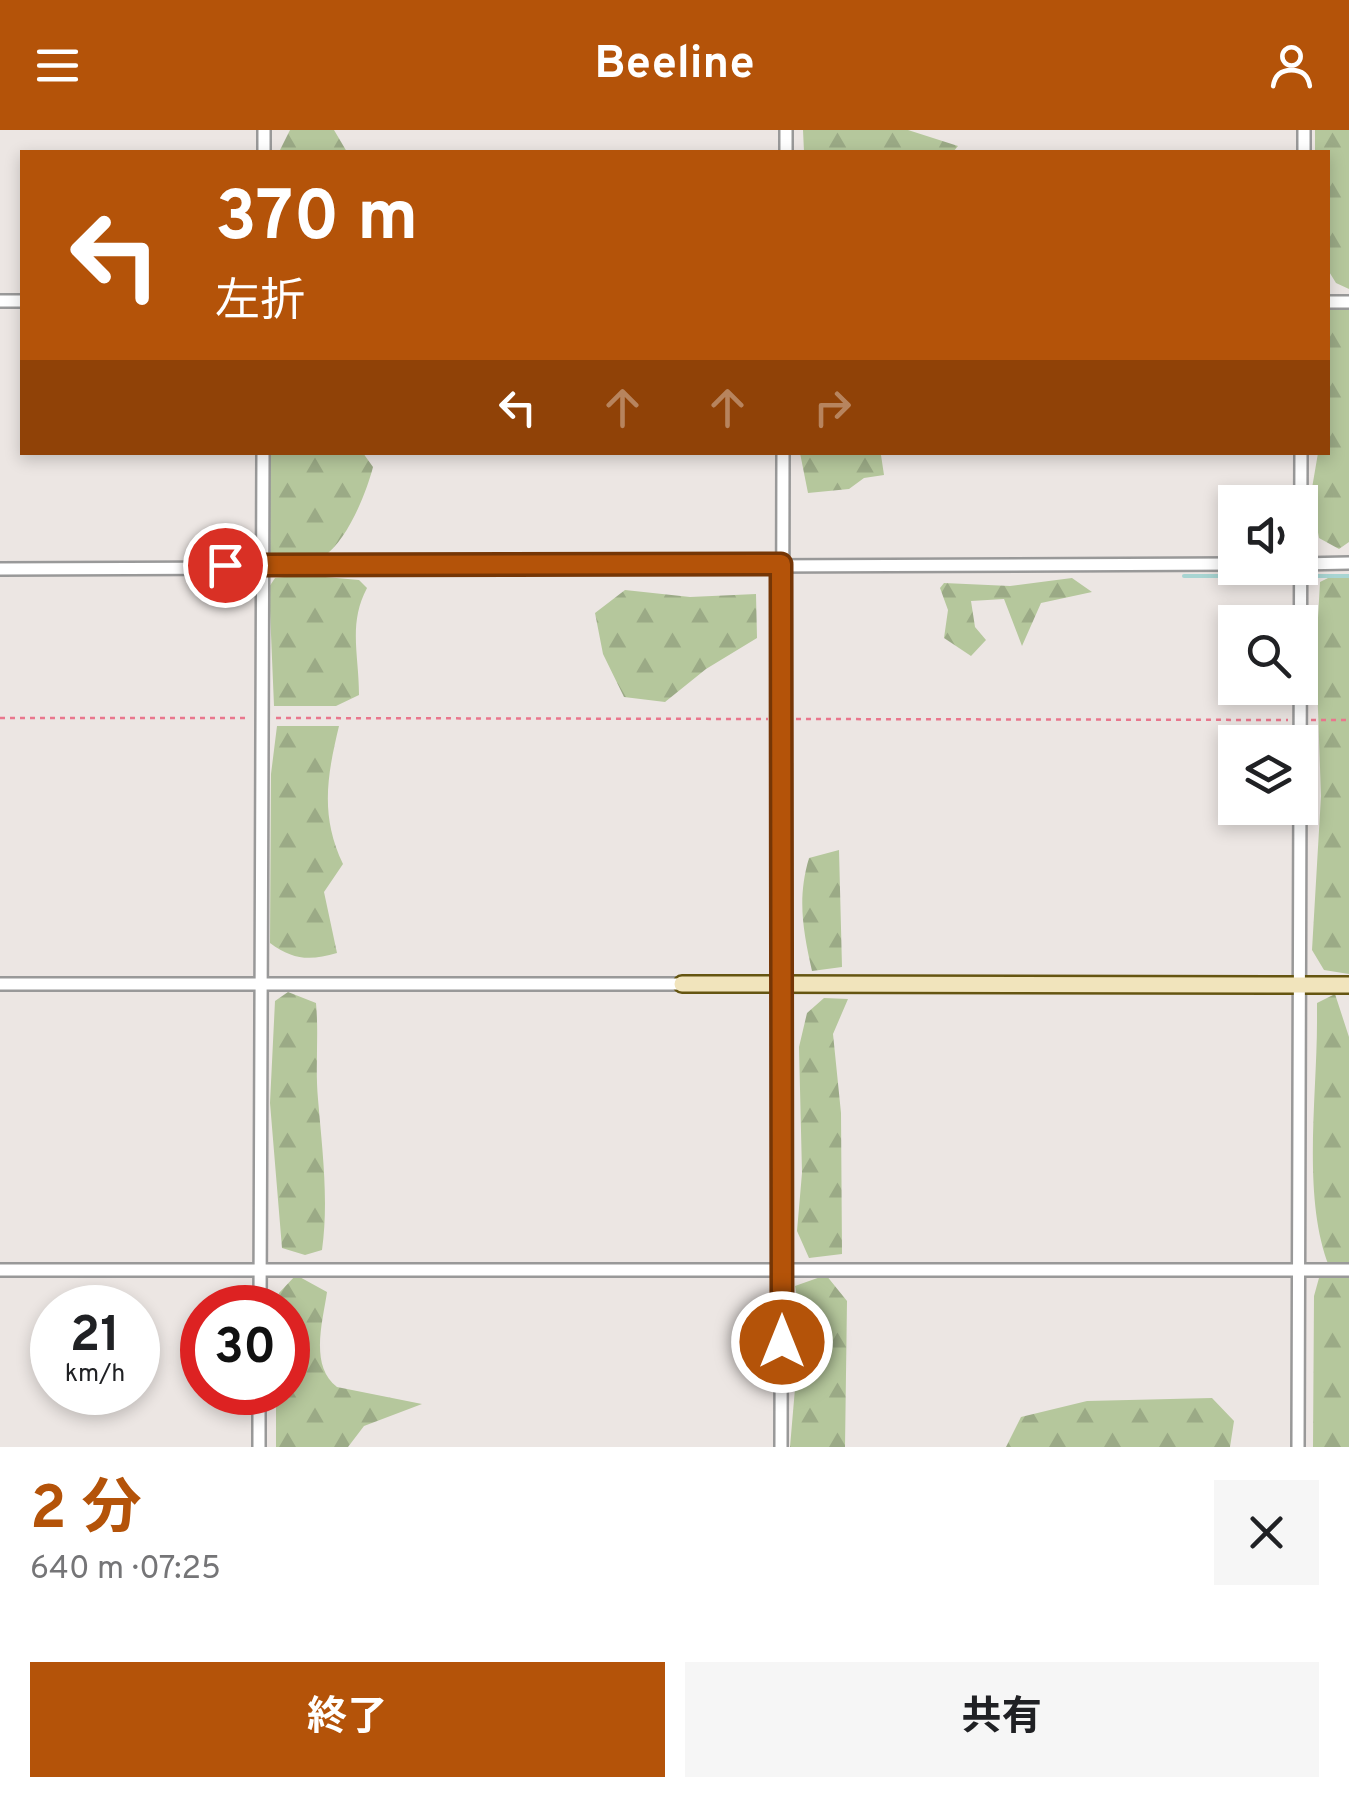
<!DOCTYPE html>
<html lang="ja">
<head>
<meta charset="utf-8">
<style>
	:root { --surface:#fff; --page:#f6f6f6; --text:#202124; --muted:#757577; --accent:#b45309 }
	body { margin:0; font-family:Overpass,"Noto Sans JP",sans-serif; background:var(--page); color:var(--text); height:100vh; display:flex; flex-direction:column; font-size:38px; white-space:nowrap }
	* { box-sizing:border-box; margin:0 }
	p { font-size:32px; color:var(--muted) }
	.icon { flex:none; width:55px; height:55px; fill:none; stroke:currentColor; stroke-width:2; stroke-linecap:round; stroke-linejoin:round }
	.map { position:relative; height:1317px; overflow:hidden }
	.sheet { display:flex; flex-direction:column; background:var(--surface); flex:1 }
	.sheet>* { flex:none }
	.guide { position:absolute; left:20px; top:20px; width:1310px; height:305px; border-radius:0px; box-shadow:0 5px 15px #0003; background:#b45309; color:#fff; overflow:hidden }
	.buttons { position:absolute; left:1218px; top:355px; display:grid; gap:20px }
	.buttons a { display:grid; place-items:center; width:100px; height:100px; border-radius:0px; background:var(--surface); box-shadow:0 5px 15px #0003; font-size:50px }
	.speed { position:absolute; left:30px; top:1155px; display:flex; gap:20px; font-size:50px; font-weight:700; text-align:center }
	.speed>* { display:grid; place-content:center; width:130px; height:130px; border-radius:50%; background:var(--surface); box-shadow:0 5px 15px #0003; line-height:1 }
	.speed small { font-size:25px; font-weight:400 }
	.speed .limit { border:15px solid #d22; background:#fff; color:#111 }
	.pin { position:absolute; display:grid; place-items:center; width:85px; height:85px; color:#fff; margin:-42px; border:5px solid #fff; border-radius:50%; box-shadow:0 2px 10px #0007 }
	.me { position:absolute; width:110px; margin:-55px; rotate:0deg; stroke-linejoin:round; filter:drop-shadow(0 0 8px #0008) }
	.turn { display:flex; align-items:center; gap:35px; height:210px; padding:0 30px; font-size:45px }
	.turn .icon { width:130px; height:130px; stroke-width:2.5 }
	.turn b { display:block; font-size:70px; line-height:85px }
	.lanes { display:flex; align-items:center; height:95px; padding:0 30px; background:#0003; justify-content:center; gap:50px; direction:ltr }
	.lanes .off { opacity:.35 }
	.round { display:grid; place-items:center; flex:none; width:105px; height:105px; border-radius:0px; background:var(--page) }
	.summary { display:flex; align-items:center; justify-content:space-between; height:170px; padding:0 30px }
	h1 { font-size:60px; font-weight:700; line-height:75px; color:var(--accent) }
	.action { display:flex; gap:20px; margin-top:auto; padding:20px 30px }
	.action a { flex:1; height:115px; border-radius:0px; background:var(--accent); color:#fff; font-size:40px; font-weight:700; line-height:115px; text-align:center }
	.action a+a { background:var(--page); color:var(--text) }
	header { display:flex; justify-content:space-between; align-items:center; height:130px; padding:0 30px; background:var(--accent); color:#fff; font-size:45px; font-weight:700 }
	.map>svg:first-child { display:block }
	.forest { fill:url(#forest-firs) }
	.lines { fill:none; stroke-linecap:round; stroke-linejoin:round }
	.stream { stroke:#a8d5d2; stroke-width:4 }
	.street-casing { stroke:#999; stroke-width:16 }
	.secondary-casing { stroke:#655511; stroke-width:20 }
	.path { stroke:#e9778d; stroke-width:2.5; stroke-dasharray:5 5; stroke-linecap:butt }
	.street { stroke:#fff; stroke-width:11 }
	.secondary { stroke:#f1e4bc; stroke-width:15 }
	.route-casing { stroke:#753606; stroke-width:25 }
	.route { stroke:#b45309; stroke-width:18 }
</style>
</head>
<body>
<header><svg class="icon" aria-label="menu" viewBox="0 0 24 24"><path d="M4 6h16M4 12h16M4 18h16"/></svg>Beeline<svg class="icon" aria-label="person" viewBox="0 0 24 24"><circle cx="12" cy="8" r="4"/><path d="M4 21q1-7 8-7t8 7"/></svg></header>
<div class="map">
<svg width="1349" height="1317" viewBox="0 0 1349 1317">
	<defs>
		<pattern id="forest-firs" width="22" height="20" patternUnits="userSpaceOnUse" patternTransform="scale(2.5)"><rect width="22" height="20" fill="#b5c79c"/><path d="M5 1l3.5 6h-7zM16 11l3.5 6h-7z" fill="#9baa86"/></pattern>
	</defs>
	<rect width="100%" height="100%" fill="#ece6e3"/>
	<path class="forest" d="M290,0H334L347,22H279Z
		M803,0H908L958,16L953,22H804Z
		M1315,0H1349V159L1336,153L1328,140V22H1315Z
		M1328,172L1349,176V412L1339,419L1319,408L1311,364L1318,323L1328,322Z
		M264,323H363L373,337C366,364 347,411 323,427C307,436 284,431 267,430Z
		M800,323H876L881,325L884,345L864,348L849,359L808,363Z
		M303,445L359,450L367,458C348,494 359,524 359,565L336,576H274L269,457L275,448Z
		M1332,446L1349,448V844L1324,840L1312,820L1321,666L1316,523L1320,452Z
		M1072,448L1092,462L1041,473L1022,516L1004,469L971,471L975,497L986,510L971,526L944,508L948,480L940,458L944,453L1010,456Z
		M625,460L690,467L756,464L757,508L706,539L665,572L624,567L603,524L595,483Z
		M277,596H339C327,646 320,686 343,734L324,762L337,823C310,831 293,830 270,813L271,644Z
		M839,720L842,837L812,841C803,800 797,769 809,728Z
		M288,862L316,873C319,906 315,937 318,969C322,1018 329,1070 322,1120L305,1125L282,1118L270,973L275,871Z
		M1335,864L1349,907V1132L1329,1136C1302,1068 1317,967 1317,892V873Z
		M824,868L848,869L833,904L841,983L842,1124L809,1128L797,1101L802,1043L799,917L807,883Z
		M296,1145L327,1162C323,1191 309,1236 337,1257L422,1274L364,1296L348,1317H276V1263L288,1262V1178L278,1177L279,1163Z
		M826,1145L847,1171L845,1317H790L801,1188L795,1156Z
		M1319,1148H1349V1317H1313L1314,1166Z
		M1212,1268L1234,1291L1230,1317H1006L1021,1287L1087,1271Z"/>
	<g class="lines">
		<path class="stream" d="M1184,446H1349"/>
		<defs>
			<path id="street" d="M264,22V0
				M786,22V0
				M1304,22V0
				M0,171H22
				M1328,172H1349
				M1300,434L1349,433
				M0,439L1235,434
				M0,854H682
				M0,1140H1349
				M260,1178L263,322
				M259,1317V1262
				M781,1317L783,322
				M1298,1317L1301,322"/>
			<path id="secondary" d="M682,854L1349,855"/>
		</defs>
		<use href="#street" class="street-casing"/>
		<use href="#secondary" class="secondary-casing"/>
		<path class="path" d="M0,588H248
			M276,588L768,589
			M796,589L1288,590
			M1311,590H1349"/>
		<use href="#street" class="street"/>
		<use href="#secondary" class="secondary"/>
	</g>
	<g class="lines">
		<defs>
			<path id="route" d="M225,435L781,434L782,1212"/>
		</defs>
		<use href="#route" class="route-casing"/>
		<use href="#route" class="route"/>
	</g>
</svg>
<div class="buttons">
<a><svg class="icon" aria-label="sound" viewBox="0 0 24 24"><path d="M4 9h4l5-4v14l-5-4H4zM17 9q2 3 0 6"/></svg></a>
<a><svg class="icon" aria-label="search" viewBox="0 0 24 24"><circle cx="10" cy="10" r="6"/><path d="M15 15l6 6"/></svg></a>
<a><svg class="icon" aria-label="layers" viewBox="0 0 24 24"><path d="M12 4l9 5-9 5-9-5zM3 14l9 5 9-5"/></svg></a>
</div>
<div class="speed"><div>21<small>km/h</small></div><div class="limit">30</div></div>
<div class="pin" style="left:225px;top:435px;background:#d93025"><svg class="icon" aria-label="arrive" viewBox="0 0 24 24"><path d="M6 21V4h12l-3 4 3 4H6"/></svg></div>
<svg class="me" style="left:782px;top:1212px" viewBox="-20 -20 40 40"><circle r="17" fill="#b45309" stroke="#fff" stroke-width="3"/><path d="M0-11L8 9 0 5-8 9z" fill="#fff"/></svg>
<div class="guide">
<div class="turn"><svg class="icon" aria-label="left" viewBox="0 0 24 24"><path d="M17 20v-9H6M10 6l-5 5 5 5"/></svg><div><b>370 m</b>左折</div></div>
<div class="lanes"><svg class="icon" aria-label="left" viewBox="0 0 24 24"><path d="M17 20v-9H6M10 6l-5 5 5 5"/></svg><svg class="icon off" aria-label="ahead" viewBox="0 0 24 24"><path d="M12 20V5M6 11l6-6 6 6"/></svg><svg class="icon off" aria-label="ahead" viewBox="0 0 24 24"><path d="M12 20V5M6 11l6-6 6 6"/></svg><svg class="icon off" aria-label="right" viewBox="0 0 24 24"><path d="M7 20v-9h11M14 6l5 5-5 5"/></svg></div>
</div>
</div>
<section class="sheet">
<div class="summary"><div><h1>2 分</h1><p>640 m · 07:25</p></div><a class="round"><svg class="icon" aria-label="close" viewBox="0 0 24 24"><path d="M6 6l12 12M18 6L6 18"/></svg></a></div>
<div class="action"><a>終了</a><a>共有</a></div>
</section>
</body>
</html>
